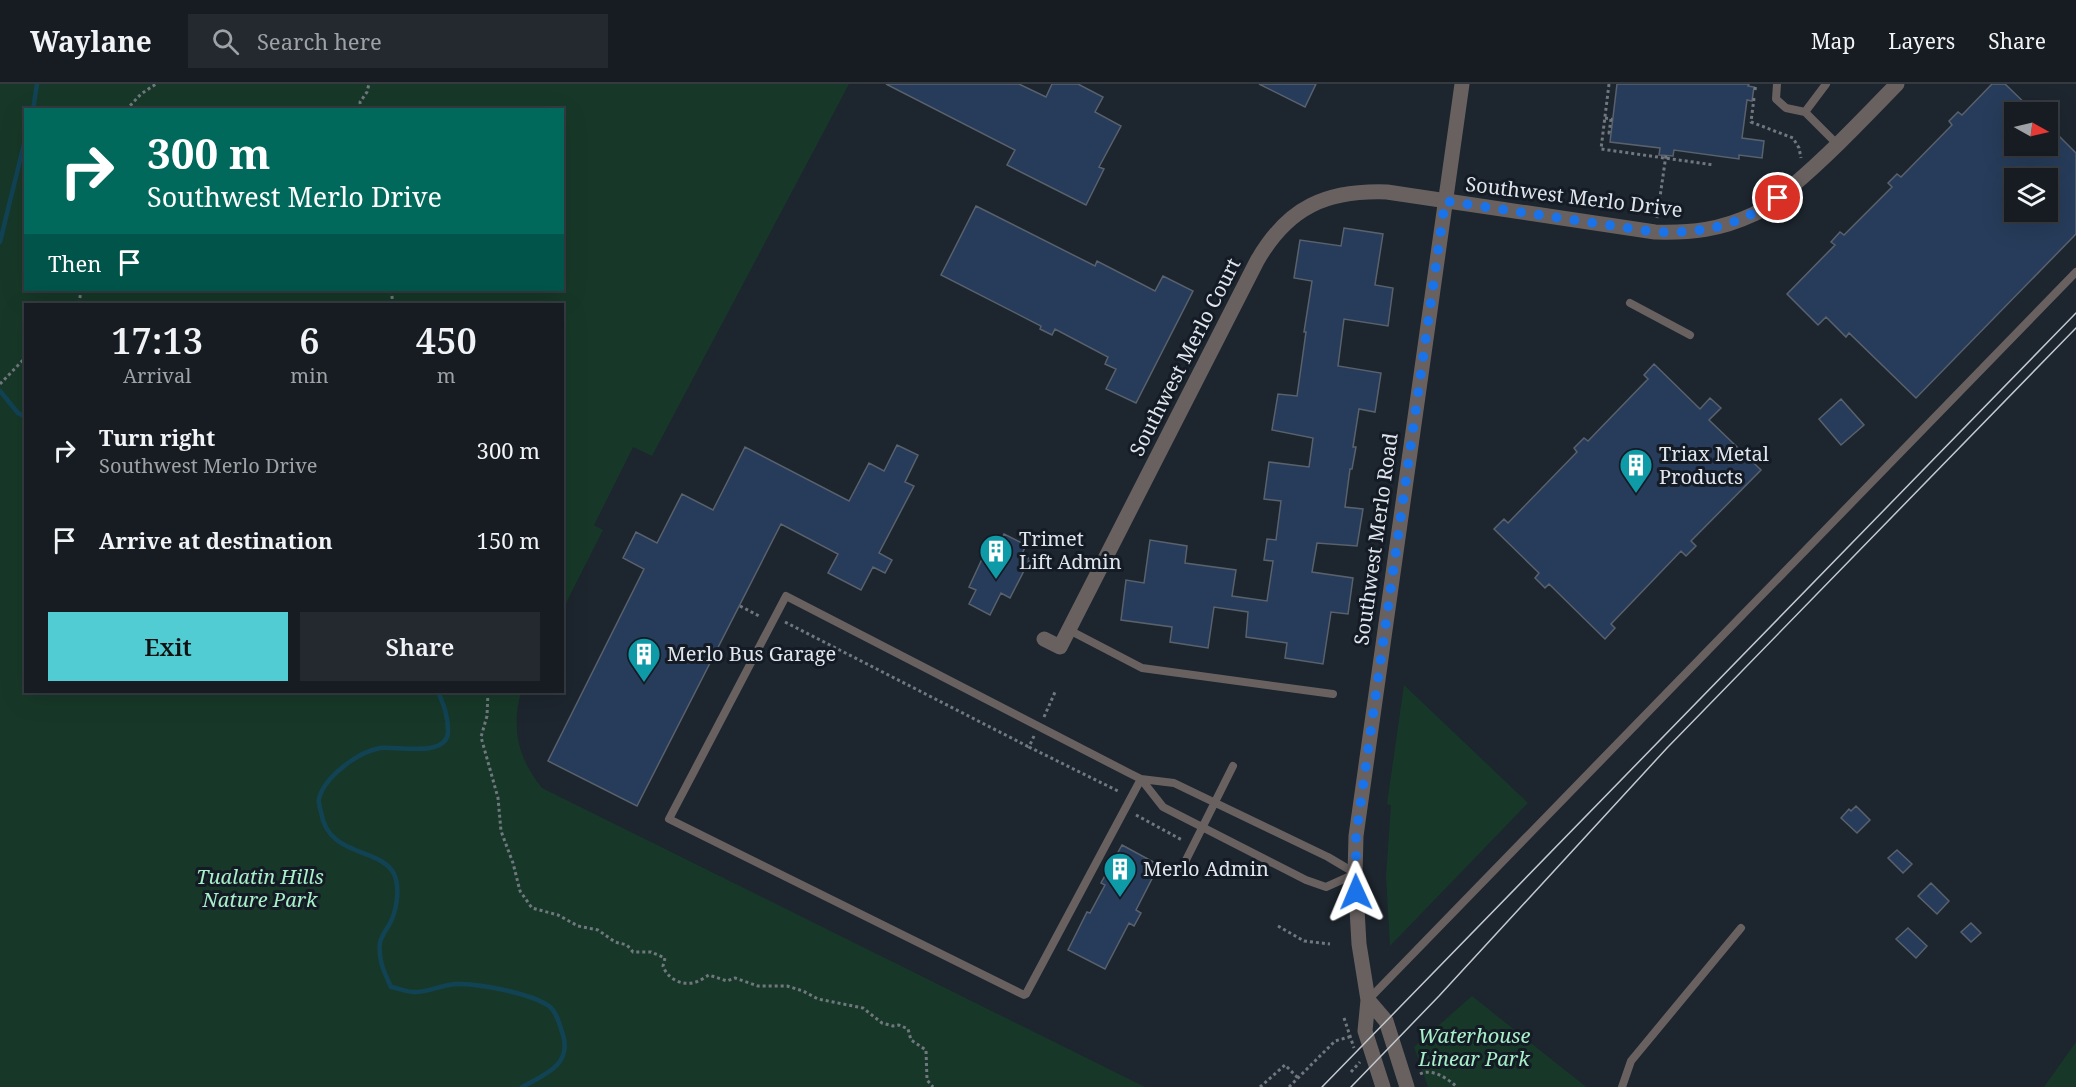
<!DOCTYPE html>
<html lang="en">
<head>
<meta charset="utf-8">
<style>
	:root { --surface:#161c22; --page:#23292f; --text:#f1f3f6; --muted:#9ea1a5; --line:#353a40; --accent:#51ccd2 }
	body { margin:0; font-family:"Noto Serif",serif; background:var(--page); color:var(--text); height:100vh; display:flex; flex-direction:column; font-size:22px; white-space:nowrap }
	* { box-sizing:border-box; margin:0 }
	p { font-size:20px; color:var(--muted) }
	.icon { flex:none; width:33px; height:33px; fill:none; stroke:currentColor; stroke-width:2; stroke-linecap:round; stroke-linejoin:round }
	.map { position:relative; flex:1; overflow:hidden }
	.side { position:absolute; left:24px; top:219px; width:540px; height:390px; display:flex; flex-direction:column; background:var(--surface); border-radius:0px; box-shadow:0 6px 24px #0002,0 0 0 2px var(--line) }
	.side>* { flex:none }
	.guide { position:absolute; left:24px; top:24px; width:540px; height:183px; border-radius:0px; box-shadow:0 6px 24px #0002,0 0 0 2px var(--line); background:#00695c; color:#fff; overflow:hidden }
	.needle { width:39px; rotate:98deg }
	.buttons { position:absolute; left:2004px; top:18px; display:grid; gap:12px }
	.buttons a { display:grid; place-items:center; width:54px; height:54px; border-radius:0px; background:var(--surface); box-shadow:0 6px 24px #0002,0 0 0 2px var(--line); font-size:30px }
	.pin { position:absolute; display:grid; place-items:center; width:51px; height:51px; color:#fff; margin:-26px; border:3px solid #fff; border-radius:50%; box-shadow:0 2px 6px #0007 }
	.me { position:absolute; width:66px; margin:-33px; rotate:359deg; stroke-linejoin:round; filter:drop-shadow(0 0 4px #0008) }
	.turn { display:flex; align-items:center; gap:21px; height:126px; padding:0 24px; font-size:27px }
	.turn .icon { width:78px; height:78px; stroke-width:2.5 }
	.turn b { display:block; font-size:42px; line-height:51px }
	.then { display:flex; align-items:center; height:57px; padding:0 24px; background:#0003; gap:12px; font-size:22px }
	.eta { display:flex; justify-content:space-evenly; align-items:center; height:102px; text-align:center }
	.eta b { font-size:36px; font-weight:600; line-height:42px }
	.cta { display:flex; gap:12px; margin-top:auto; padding:12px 24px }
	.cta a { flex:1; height:69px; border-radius:0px; background:var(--accent); color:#111; font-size:24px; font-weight:600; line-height:69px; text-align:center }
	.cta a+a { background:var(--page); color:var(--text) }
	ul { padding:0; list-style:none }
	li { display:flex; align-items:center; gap:18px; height:90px; padding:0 24px }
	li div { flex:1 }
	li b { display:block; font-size:22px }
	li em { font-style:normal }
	header { display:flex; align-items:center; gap:36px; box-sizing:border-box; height:84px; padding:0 30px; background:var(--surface); border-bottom:2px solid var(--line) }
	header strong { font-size:28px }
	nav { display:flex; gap:33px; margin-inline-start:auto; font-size:21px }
	.search { width:420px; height:54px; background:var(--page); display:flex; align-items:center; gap:15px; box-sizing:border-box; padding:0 21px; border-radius:0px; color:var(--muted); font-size:22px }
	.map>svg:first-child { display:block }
	.green { fill:#173828; fill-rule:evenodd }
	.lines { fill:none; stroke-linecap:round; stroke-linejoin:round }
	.stream { stroke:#114355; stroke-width:4.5 }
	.building { fill:#263c5a; stroke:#59616d; stroke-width:1.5; fill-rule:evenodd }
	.path { stroke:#70777f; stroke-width:3; stroke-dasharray:3 3; stroke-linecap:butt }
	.service { stroke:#686160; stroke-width:8 }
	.minor { stroke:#686160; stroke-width:15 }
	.tertiary { stroke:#686160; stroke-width:15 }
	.tram { stroke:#c3c8cf; stroke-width:1.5 }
	.route { stroke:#1a73e8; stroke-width:10; stroke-dasharray:0 18 }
	.labels { text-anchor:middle; stroke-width:6; stroke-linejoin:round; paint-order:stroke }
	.street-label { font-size:20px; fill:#e1e6ed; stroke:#141b25 }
	.poi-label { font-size:20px; fill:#e1e6ed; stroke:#141b25; text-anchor:start }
	.park-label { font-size:20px; font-style:italic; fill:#a8f0c9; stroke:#141b25 }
</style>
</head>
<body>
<header>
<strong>Waylane</strong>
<div class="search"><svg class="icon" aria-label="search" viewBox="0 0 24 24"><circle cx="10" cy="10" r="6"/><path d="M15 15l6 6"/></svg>Search here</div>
<nav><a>Map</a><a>Layers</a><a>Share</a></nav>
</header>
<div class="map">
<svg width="2076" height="1003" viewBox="0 0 2076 1003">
	<rect width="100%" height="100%" fill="#1d252e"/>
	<path class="green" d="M0,0H849L652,372L633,363L594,441L603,446L563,525L562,220H26V608H521C511,645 518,674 542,704L1145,1003H0ZM26,26H562V206H26Z
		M1404,601L1528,719L1390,862L1386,792L1391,721L1387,720Z
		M1472,912L1585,1002L1586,1003H1428L1414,963Z
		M2076,958V1003H2044Z"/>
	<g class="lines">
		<path class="stream" d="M33,26L37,0
			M0,158L26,52
			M0,307L18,329L26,333
			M438,608C444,621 448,632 448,647C448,674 398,662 380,664C364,667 348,678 337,688C330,694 321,705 319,715C318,718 320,724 321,728C328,774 381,763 394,790C400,802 397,823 392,835C389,843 381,851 380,859C378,876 384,888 391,903C398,904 407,908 414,908C425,909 442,901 455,900C477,899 530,909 549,922C557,928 560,942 563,951C572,981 544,991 522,1003"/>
	</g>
	<path class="building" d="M886,0H1019L1046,13L1052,0H1078L1103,13L1095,28L1121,42L1099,83L1104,85L1086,121L1007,81L1015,66Z
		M1259,0H1316L1305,23Z
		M1617,0H1749L1748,2L1754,3L1752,17L1747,16L1742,54L1764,57L1762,74L1739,71V75L1674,66L1673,72L1659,71L1660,64L1610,58Z
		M1992,0H2005L2034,28H2014V62H2048V41L2076,69V150L1916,314L1849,249L1846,253L1826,233L1818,241L1787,210L1835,161L1831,158L1840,148L1844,151L1892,103L1888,99L1897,90L1901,93L1952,41L1949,37L1958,28L1962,31ZM2014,94H2048V128H2014Z
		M976,122L1095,182L1097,177L1155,207L1163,192L1193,207L1136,319L1106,305L1116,285L1105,280L1108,273L1055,245L1052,251L1040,245L1041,242L941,191Z
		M1344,144L1383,150L1375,201L1393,204L1388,242L1344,235L1338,282L1381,289L1375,328L1359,325L1353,363H1356L1352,385H1350L1345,423L1363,425L1357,462L1317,459L1312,488L1353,494L1348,530L1331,528L1323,580L1285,574L1287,559L1246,553L1248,528L1214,523L1208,564L1170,558L1172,543L1121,536L1126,496L1144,499L1150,456L1187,462L1185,479L1236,486L1232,512L1267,517L1273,477L1264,476L1267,455L1276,456L1281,417L1264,415L1269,378L1309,383L1313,354L1272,346L1278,310L1297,312L1306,248H1304L1312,197L1294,194L1300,156L1341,162Z
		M1654,280L1700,325L1710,314L1721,324L1709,336L1761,386L1691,457L1696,462L1686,472L1681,467L1611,540L1615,544L1605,555L1549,500L1545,504L1535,494L1539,489L1494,445L1504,435L1508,439L1577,368L1574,364L1584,354L1588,357L1648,295L1644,291Z
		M1841,315L1864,341L1841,361L1819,335Z
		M897,361L918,371L905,398L914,402L879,469L892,476L885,489L873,483L861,506L828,489L838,470L781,440L637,722L548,677L644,485L623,474L636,448L657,459L682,410L713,426L745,363L849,417L869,379L884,387Z
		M1004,450L1026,461L1022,470L1030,475L1010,514L1001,509L990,531L969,520L976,506L969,503L989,460L997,464Z
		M1856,722L1870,736L1857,749L1841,734L1849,725L1851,727Z
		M1122,761L1159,781L1136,826L1141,829L1134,842L1129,839L1105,885L1068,866L1087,828L1090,829L1105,801L1101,799Z
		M1897,766L1912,780L1903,789L1888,774Z
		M1931,799L1949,817L1937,830L1918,812Z
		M1971,839L1981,849L1971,858L1961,848Z
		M1908,844L1927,862L1916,874L1896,855Z"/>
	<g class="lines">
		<path class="path" d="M1609,0L1601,65L1714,81
			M1755,6L1756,0
			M1754,14L1751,38L1793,54L1799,64L1801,74
			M126,26L141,10L156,0
			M361,26L360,18L367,8L369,0
			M1605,34L1611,35L1609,49H1611
			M1657,134L1666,71
			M391,206L393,220
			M79,220L81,206
			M0,300L26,273
			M740,522L761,533
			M785,538L1029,663
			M488,608L487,632L481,653L498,714L501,747L513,779L520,807L532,824L558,831L578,842L598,846L615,858L627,861L633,868H651L665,874L663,882C667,894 682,903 696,898C700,897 705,893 709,891L727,897L735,894L758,902H787L803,907L818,915L863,924L882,939L893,942L899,941L908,945L911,956L926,966L927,996L933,1003
			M1044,633L1055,608
			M1034,652L1029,663L1120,708
			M1136,731L1182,756
			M1278,842L1304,857L1330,860
			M1344,934L1354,964
			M1351,988L1360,978
			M1420,990C1432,984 1447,994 1457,1003
			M1260,1003L1285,981L1298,994
			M1289,1003L1335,957L1349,953"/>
		<path class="service" d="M1777,0L1776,15L1786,24L1805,28L1838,61
			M1805,28L1826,0
			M1630,219L1690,251
			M1069,546L1142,584L1333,610
			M1141,695L1026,910L1024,911L669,735L786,512L1127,688L1141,695L1174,699L1328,773L1355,789
			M1141,695L1163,723L1306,796L1326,803L1355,790
			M1182,784L1233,682
			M1369,915L2076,188
			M1622,1003L1631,977L1741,844"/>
		<path class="minor" d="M1044,555L1060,563L1257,177C1288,123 1326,106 1387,108L1655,148C1692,149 1720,146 1754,130C1768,124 1780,112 1791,103C1829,71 1863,35 1897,0"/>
		<path class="tertiary" d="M1368,916L1386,937L1407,1003
			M1383,1003L1365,947L1368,916L1359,860L1355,790L1356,752L1462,0"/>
		<path class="tram" d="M1322,1003L2076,229
			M1351,1003L1439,912L1667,664L2076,244"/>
	</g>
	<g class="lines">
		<path class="route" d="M1356,808V752L1445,117L1655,148C1705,149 1736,143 1778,114"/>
	</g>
	<defs>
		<symbol id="building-pin" viewBox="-11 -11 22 30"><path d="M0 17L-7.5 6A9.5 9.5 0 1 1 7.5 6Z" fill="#0f9aa8" stroke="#141b25"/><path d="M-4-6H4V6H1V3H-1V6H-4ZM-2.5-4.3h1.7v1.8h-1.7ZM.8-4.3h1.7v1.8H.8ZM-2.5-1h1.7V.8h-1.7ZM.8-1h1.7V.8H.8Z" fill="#fff"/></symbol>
	</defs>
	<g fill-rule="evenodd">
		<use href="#building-pin" x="1617" y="362" width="38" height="52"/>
		<use href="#building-pin" x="977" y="448" width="38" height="52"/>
		<use href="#building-pin" x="625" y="551" width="38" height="52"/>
		<use href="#building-pin" x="1101" y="766" width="38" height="52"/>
	</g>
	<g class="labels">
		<g class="street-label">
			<text transform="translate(1574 113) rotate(7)" y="7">Southwest Merlo Drive</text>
			<text transform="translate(1185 273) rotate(-63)" y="7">Southwest Merlo Court</text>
			<text transform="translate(1376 455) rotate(-82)" y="7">Southwest Merlo Road</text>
		</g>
		<g class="poi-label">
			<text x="1659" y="377">Triax Metal<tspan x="1659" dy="23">Products</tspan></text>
			<text x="1019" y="462">Trimet<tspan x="1019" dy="23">Lift Admin</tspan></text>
			<text x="667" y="577">Merlo Bus Garage</text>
			<text x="1143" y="792">Merlo Admin</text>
		</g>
		<g class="park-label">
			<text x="260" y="800">Tualatin Hills<tspan x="260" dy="23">Nature Park</tspan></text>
			<text x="1474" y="959">Waterhouse<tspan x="1474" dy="23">Linear Park</tspan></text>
		</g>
	</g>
</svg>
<div class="buttons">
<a><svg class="needle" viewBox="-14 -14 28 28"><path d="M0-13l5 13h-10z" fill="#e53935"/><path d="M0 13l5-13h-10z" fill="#9ea1a5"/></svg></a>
<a><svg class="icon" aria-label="layers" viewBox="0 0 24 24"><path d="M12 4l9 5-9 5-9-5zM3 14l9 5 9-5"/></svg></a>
</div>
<div class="pin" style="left:1778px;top:114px;background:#d93025"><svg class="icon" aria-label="arrive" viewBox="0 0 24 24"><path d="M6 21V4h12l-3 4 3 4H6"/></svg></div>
<svg class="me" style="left:1356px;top:808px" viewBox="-20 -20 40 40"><path d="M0-17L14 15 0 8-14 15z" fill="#1a73e8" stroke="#fff" stroke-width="4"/></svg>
<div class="guide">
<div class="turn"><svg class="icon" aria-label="right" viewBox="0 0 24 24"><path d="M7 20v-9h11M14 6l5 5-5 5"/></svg><div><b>300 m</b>Southwest Merlo Drive</div></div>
<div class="then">Then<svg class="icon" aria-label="arrive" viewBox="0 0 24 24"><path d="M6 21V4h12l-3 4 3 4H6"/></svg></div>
</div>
<section class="side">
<div class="eta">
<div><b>17:13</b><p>Arrival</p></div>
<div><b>6</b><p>min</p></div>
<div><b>450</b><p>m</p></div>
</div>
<ul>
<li><svg class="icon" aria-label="right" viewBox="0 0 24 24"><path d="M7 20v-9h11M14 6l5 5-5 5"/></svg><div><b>Turn right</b><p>Southwest Merlo Drive</p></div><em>300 m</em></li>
<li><svg class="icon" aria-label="arrive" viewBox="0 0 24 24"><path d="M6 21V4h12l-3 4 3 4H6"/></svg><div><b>Arrive at destination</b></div><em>150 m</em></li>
</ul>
<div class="cta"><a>Exit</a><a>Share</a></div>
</section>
</div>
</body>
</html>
